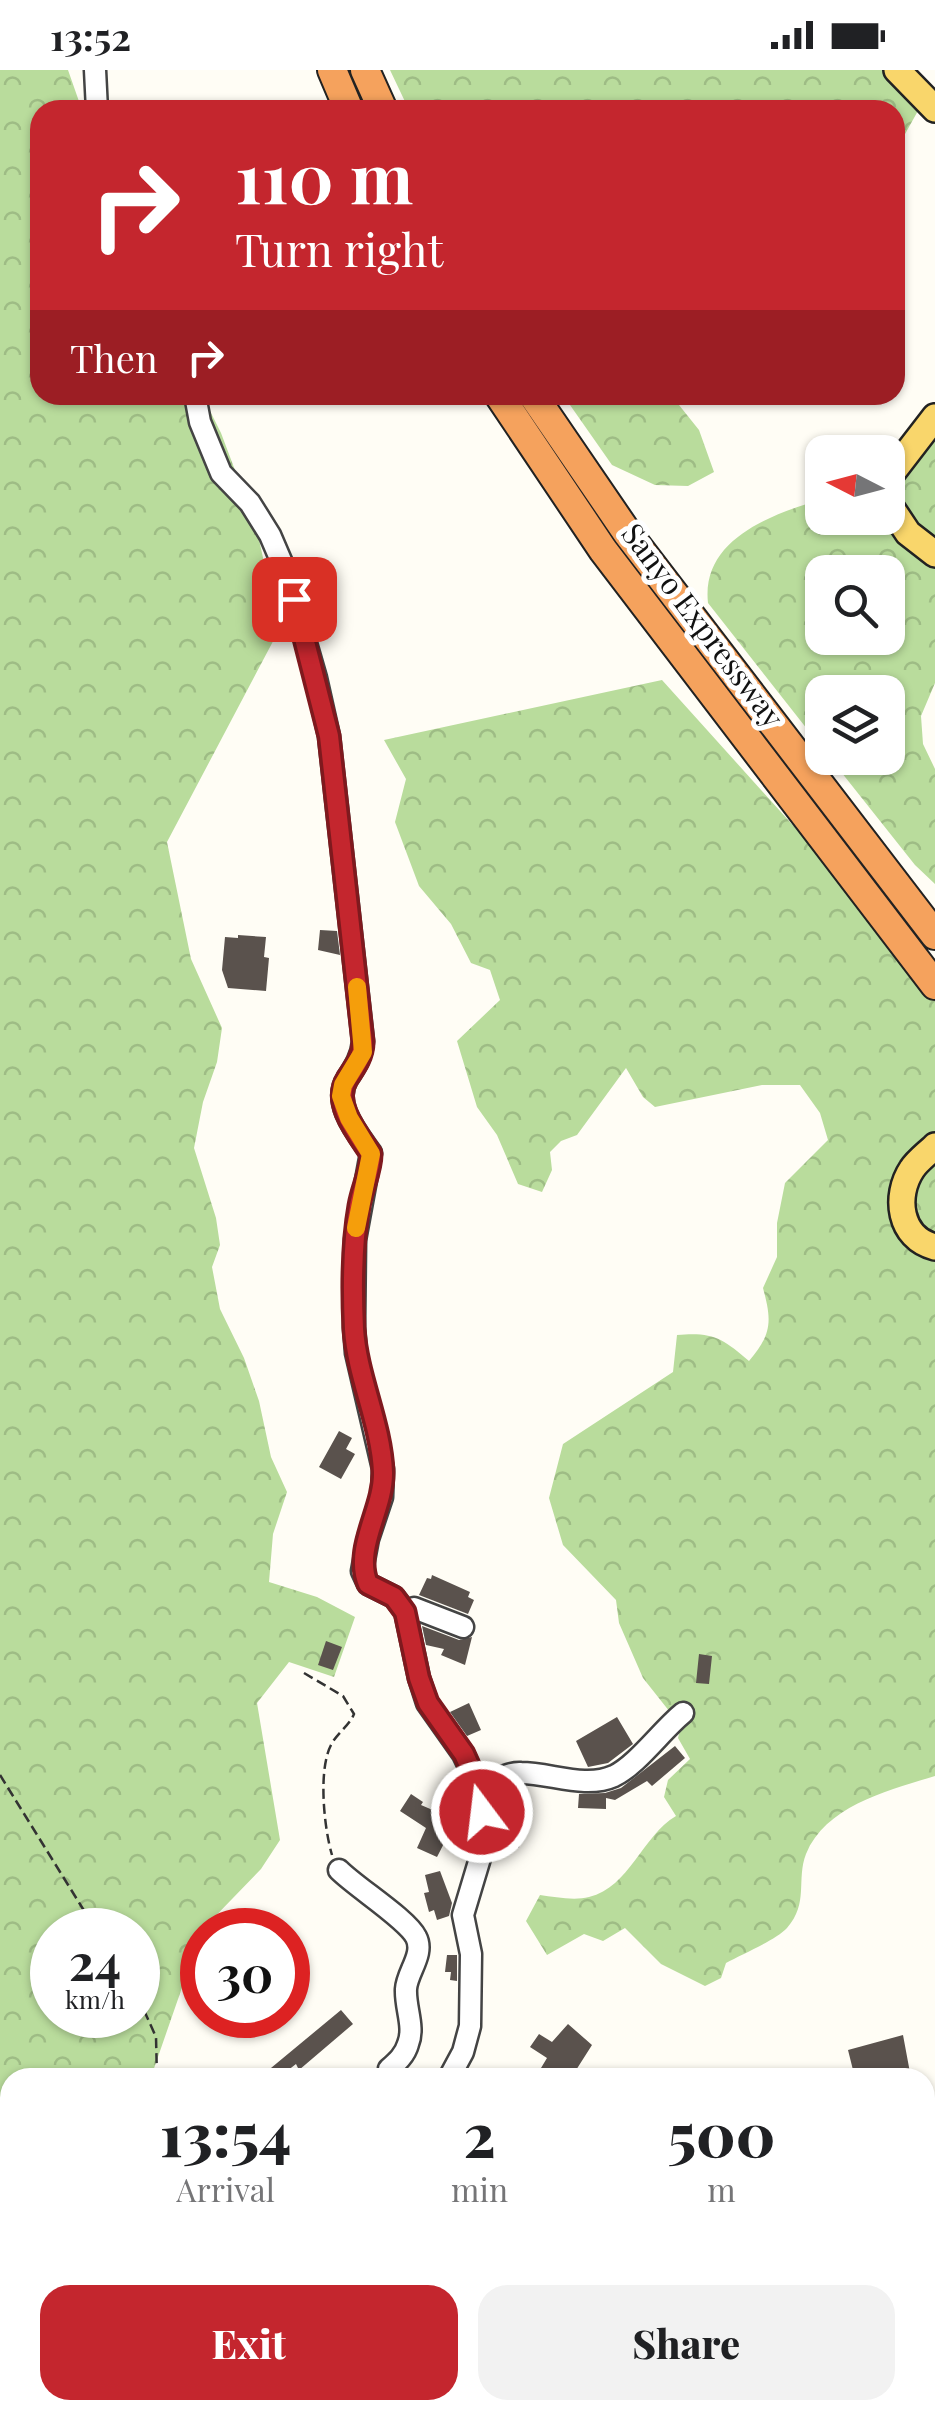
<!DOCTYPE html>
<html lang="en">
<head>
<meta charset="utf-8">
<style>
	:root { --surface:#fff; --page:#f2f2f2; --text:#202124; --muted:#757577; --accent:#c4262e }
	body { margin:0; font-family:"Playfair Display",serif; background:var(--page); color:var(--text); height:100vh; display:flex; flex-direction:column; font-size:38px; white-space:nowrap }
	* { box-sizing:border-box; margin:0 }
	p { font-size:32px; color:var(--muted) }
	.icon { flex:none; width:55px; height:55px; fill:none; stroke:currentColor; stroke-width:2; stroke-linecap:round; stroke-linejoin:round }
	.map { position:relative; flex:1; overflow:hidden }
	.sheet { position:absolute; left:0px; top:1998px; width:935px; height:352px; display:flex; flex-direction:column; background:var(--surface); border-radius:30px 30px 0 0; box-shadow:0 2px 8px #0004 }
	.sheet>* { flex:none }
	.guide { position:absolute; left:30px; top:30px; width:875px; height:305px; border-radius:30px; box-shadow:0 2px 8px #0004; background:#c4262e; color:#fff; overflow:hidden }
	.needle { width:65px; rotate:276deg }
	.tools { position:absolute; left:805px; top:365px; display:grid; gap:20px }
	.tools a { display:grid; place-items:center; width:100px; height:100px; border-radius:20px; background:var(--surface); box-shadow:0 2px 8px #0004; font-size:50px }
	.speed { position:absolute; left:30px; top:1838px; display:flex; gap:20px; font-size:50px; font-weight:700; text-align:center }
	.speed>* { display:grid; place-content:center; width:130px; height:130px; border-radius:50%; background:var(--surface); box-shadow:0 2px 8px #0004; line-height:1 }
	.speed small { font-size:25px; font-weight:400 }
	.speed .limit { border:15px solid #d22; background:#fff; color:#111 }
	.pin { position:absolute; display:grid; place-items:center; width:85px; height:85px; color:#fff; margin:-42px; border-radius:20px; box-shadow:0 5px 15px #0006 }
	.me { position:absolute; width:110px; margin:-55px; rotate:345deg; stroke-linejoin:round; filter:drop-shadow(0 0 8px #0008) }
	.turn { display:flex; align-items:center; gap:35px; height:210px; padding:0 40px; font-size:45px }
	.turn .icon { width:130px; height:130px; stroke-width:2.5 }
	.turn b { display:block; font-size:70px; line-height:85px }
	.then { display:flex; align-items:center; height:95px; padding:0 40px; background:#0003; gap:20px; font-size:38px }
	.eta { display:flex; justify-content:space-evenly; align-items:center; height:170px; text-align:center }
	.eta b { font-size:60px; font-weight:800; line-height:70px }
	.primary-button { display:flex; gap:20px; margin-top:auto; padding:20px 40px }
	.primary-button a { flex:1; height:115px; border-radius:30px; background:var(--accent); color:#fff; font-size:40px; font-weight:800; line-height:115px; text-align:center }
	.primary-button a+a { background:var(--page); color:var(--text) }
	.status { display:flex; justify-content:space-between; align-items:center; height:70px; padding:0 50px; background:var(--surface); direction:ltr }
	.status svg { height:28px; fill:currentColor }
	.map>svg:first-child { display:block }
	.forest { fill:url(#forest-crowns); fill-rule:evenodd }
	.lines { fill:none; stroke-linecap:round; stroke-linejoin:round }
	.river { stroke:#b9e0f7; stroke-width:30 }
	.building { fill:#5a524d }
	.minor-casing { stroke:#444; stroke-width:25 }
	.major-casing { stroke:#222; stroke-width:30 }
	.highway-casing { stroke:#222; stroke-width:32 }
	.path { stroke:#333; stroke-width:2.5; stroke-dasharray:10 5; stroke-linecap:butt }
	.minor { stroke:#fff; stroke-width:20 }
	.major { stroke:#f9d66b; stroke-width:25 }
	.highway { stroke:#f5a25d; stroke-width:28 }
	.route-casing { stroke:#7f191e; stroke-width:25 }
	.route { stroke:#c4262e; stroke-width:18 }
	.slow { stroke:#f59e0b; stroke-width:18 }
	.labels { text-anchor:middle; stroke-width:10; stroke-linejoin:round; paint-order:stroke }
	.street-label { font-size:30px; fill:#111; stroke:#fff }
</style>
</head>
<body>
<div class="status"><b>13:52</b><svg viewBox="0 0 49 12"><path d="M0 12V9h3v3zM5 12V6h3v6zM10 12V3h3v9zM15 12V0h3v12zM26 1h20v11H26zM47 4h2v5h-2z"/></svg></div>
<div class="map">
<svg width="935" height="2348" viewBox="0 0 935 2348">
	<defs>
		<pattern id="forest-crowns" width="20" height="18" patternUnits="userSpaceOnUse" patternTransform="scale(2.5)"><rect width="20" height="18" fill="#b9dc9c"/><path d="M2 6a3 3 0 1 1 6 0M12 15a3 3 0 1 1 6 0" fill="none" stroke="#9ebc85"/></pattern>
	</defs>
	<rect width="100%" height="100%" fill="#fffdf5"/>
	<path class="forest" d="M0,0H68L82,40H40V325H202L221,363L256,456L279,560L167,772L191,889L222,958L217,992L203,1032L194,1078L216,1148L220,1175L212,1197L220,1239L244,1288L259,1331L271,1387L287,1422L273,1464L269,1512L317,1527L355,1547L334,1607L289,1592L257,1633L280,1770L261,1799L202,1860L151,2007L10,2008V2121L0,2124ZM52,1860H138V1945H52Z
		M390,0H887L919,39L895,82V40H409Z
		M563,325H671L699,360L714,402L688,416L655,415L612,395Z
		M935,365V467C923,462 918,457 910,447C884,413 913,393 935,365Z
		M819,430L822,431V448H879L897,466L935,494V613L921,646L923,674L935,699V814L915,795L830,688H888V622H822V678L708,533C701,470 770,445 819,430ZM822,502H888V568H822Z
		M662,610L935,913V1706C890,1720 826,1735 806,1784C796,1810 809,1833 787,1858C776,1870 742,1884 726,1893L721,1908L705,1916L661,1894L625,1858L603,1871L584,1864L547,1885L526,1851L540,1825C555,1827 574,1831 589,1827C630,1817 642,1766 676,1746L664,1727L668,1710L690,1689L678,1668L681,1656L643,1608L619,1553L616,1530L563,1475L549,1428L563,1374L673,1302L677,1265C713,1262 722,1268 749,1291C772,1264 772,1251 763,1218L777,1187V1153L785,1113L828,1070L820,1043L800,1015H762L655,1037L643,1027L626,998L577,1065L561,1071L550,1082L552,1100L542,1122L518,1114L497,1065L477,1037L457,971L500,930L490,900L471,893L451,854L419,816L395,752L406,709L384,670Z"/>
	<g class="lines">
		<path class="river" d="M925,2189L935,2173
			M862,2348L868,2340"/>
	</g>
	<path class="building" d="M320,860L337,861L340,885L318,880Z
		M238,865L266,867L264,887L269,888L266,921L228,918L222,900L225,867L238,868Z
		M339,1361L352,1368L346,1379L355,1384L341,1409L319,1397Z
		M432,1505L470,1522L468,1527L474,1530L468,1544L419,1525L427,1508L431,1509Z
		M422,1556L459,1570L472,1567L465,1595L441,1585L444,1579L426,1575Z
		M326,1571L342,1577L333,1600L318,1595Z
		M699,1584L712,1586L709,1614L696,1613Z
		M469,1633L481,1660L467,1666L450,1642Z
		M617,1647L633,1674L608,1693L588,1697L576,1671Z
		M675,1676L685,1688L652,1716L647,1711L615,1730L606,1728V1739L578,1738L579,1724L605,1723L621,1718Z
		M411,1724L423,1732L421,1735L456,1750L437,1787L417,1778L426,1758L400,1741Z
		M506,1752L525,1756L519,1778L501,1774Z
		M440,1801L452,1833L449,1846L437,1850L434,1840L429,1842L424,1823L429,1822L425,1805Z
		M447,1885H457V1911L450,1910L451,1902H445Z
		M341,1940L353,1954L299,2000L296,1994L278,2008L271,1998Z
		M568,1954L592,1975L571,2008H535L547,1988L530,1977L539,1964L552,1972Z
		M903,1965L911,2008H855L848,1980Z"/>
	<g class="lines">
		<defs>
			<path id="minor" d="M95,0L97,40
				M195,325L200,352L221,403L250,433L270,465L285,500L316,608L329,666L363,971C362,986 355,997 347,1009C332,1033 357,1063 371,1083L355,1170L354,1257L356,1283L383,1399L382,1427L368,1469L362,1501L368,1514L394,1527L405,1541L419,1608L427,1633L463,1684L477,1713L481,1742V1785L463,1845L471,1884L470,1956L463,1982L449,2008
				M405,1541L414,1538L463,1557
				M478,1720C491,1714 506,1702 521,1703C551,1703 585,1719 614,1706C637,1695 662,1660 683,1643
				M339,1800C357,1818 407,1849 416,1867C425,1884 407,1902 406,1919C405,1938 415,1957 408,1974C405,1985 397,1992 389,1999L400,2008
				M925,2073L935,2071
				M925,2144L935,2123
				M151,2340L159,2348
				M28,2348L45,2340
				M383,2348L384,2340
				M844,2348L850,2340"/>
			<path id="major" d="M897,0L935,39
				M888,418L891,404L935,347
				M888,433L908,463L935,484
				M935,1076C928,1083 917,1091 912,1099C894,1126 899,1168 935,1177"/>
			<path id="highway" d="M332,0L349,40
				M365,0L383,40
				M499,325L603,480L935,915
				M533,325L628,464L935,865"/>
		</defs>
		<use href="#minor" class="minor-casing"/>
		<use href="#major" class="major-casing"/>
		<use href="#highway" class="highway-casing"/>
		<path class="path" d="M304,1603L343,1626L354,1644C349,1656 337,1663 331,1675C318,1700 324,1758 332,1785
			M0,1705L96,1860
			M138,1927L156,1967L157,2008
			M236,2348L239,2340"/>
		<use href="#minor" class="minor"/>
		<use href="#major" class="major"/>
		<use href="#highway" class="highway"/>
	</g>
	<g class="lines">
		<defs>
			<path id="route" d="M294,529L329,666L363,972C363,986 355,997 347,1009C332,1033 357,1063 371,1084C371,1101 362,1118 359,1136C352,1176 352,1218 354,1259C357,1307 381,1353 383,1402C384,1439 353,1478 368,1514L394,1527L405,1542L419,1608L428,1633L464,1684L477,1713L482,1742"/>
		</defs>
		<use href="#route" class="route-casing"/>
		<use href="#route" class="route"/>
		<path class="slow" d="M356,1158L371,1084L349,1048L341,1026L343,1015L363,982L357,917"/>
	</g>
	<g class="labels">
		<g class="street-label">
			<text transform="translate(702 556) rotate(53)" y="10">Sanyo Expressway</text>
		</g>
	</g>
</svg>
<div class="tools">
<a><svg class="needle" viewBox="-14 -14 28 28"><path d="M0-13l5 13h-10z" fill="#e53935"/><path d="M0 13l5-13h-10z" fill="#757577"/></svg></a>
<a><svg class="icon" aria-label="search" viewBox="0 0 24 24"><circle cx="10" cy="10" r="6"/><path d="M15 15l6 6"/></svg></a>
<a><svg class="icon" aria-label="layers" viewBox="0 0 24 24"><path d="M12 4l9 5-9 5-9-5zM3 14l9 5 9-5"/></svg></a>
</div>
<div class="speed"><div>24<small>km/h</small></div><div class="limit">30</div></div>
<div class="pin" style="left:294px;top:529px;background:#d93025"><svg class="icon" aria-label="arrive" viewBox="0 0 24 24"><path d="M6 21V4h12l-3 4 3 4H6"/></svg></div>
<svg class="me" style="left:482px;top:1742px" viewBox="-20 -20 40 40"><circle r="17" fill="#c4262e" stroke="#fff" stroke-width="3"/><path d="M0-11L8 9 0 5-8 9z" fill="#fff"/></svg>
<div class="guide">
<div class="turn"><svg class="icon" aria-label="right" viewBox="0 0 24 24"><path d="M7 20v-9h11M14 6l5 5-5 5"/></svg><div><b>110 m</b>Turn right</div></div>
<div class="then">Then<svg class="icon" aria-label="right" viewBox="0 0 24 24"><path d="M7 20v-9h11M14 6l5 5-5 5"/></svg></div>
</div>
<section class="sheet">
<div class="eta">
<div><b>13:54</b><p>Arrival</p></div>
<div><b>2</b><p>min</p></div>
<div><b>500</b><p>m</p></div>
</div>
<div class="primary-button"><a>Exit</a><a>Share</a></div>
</section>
</div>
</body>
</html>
